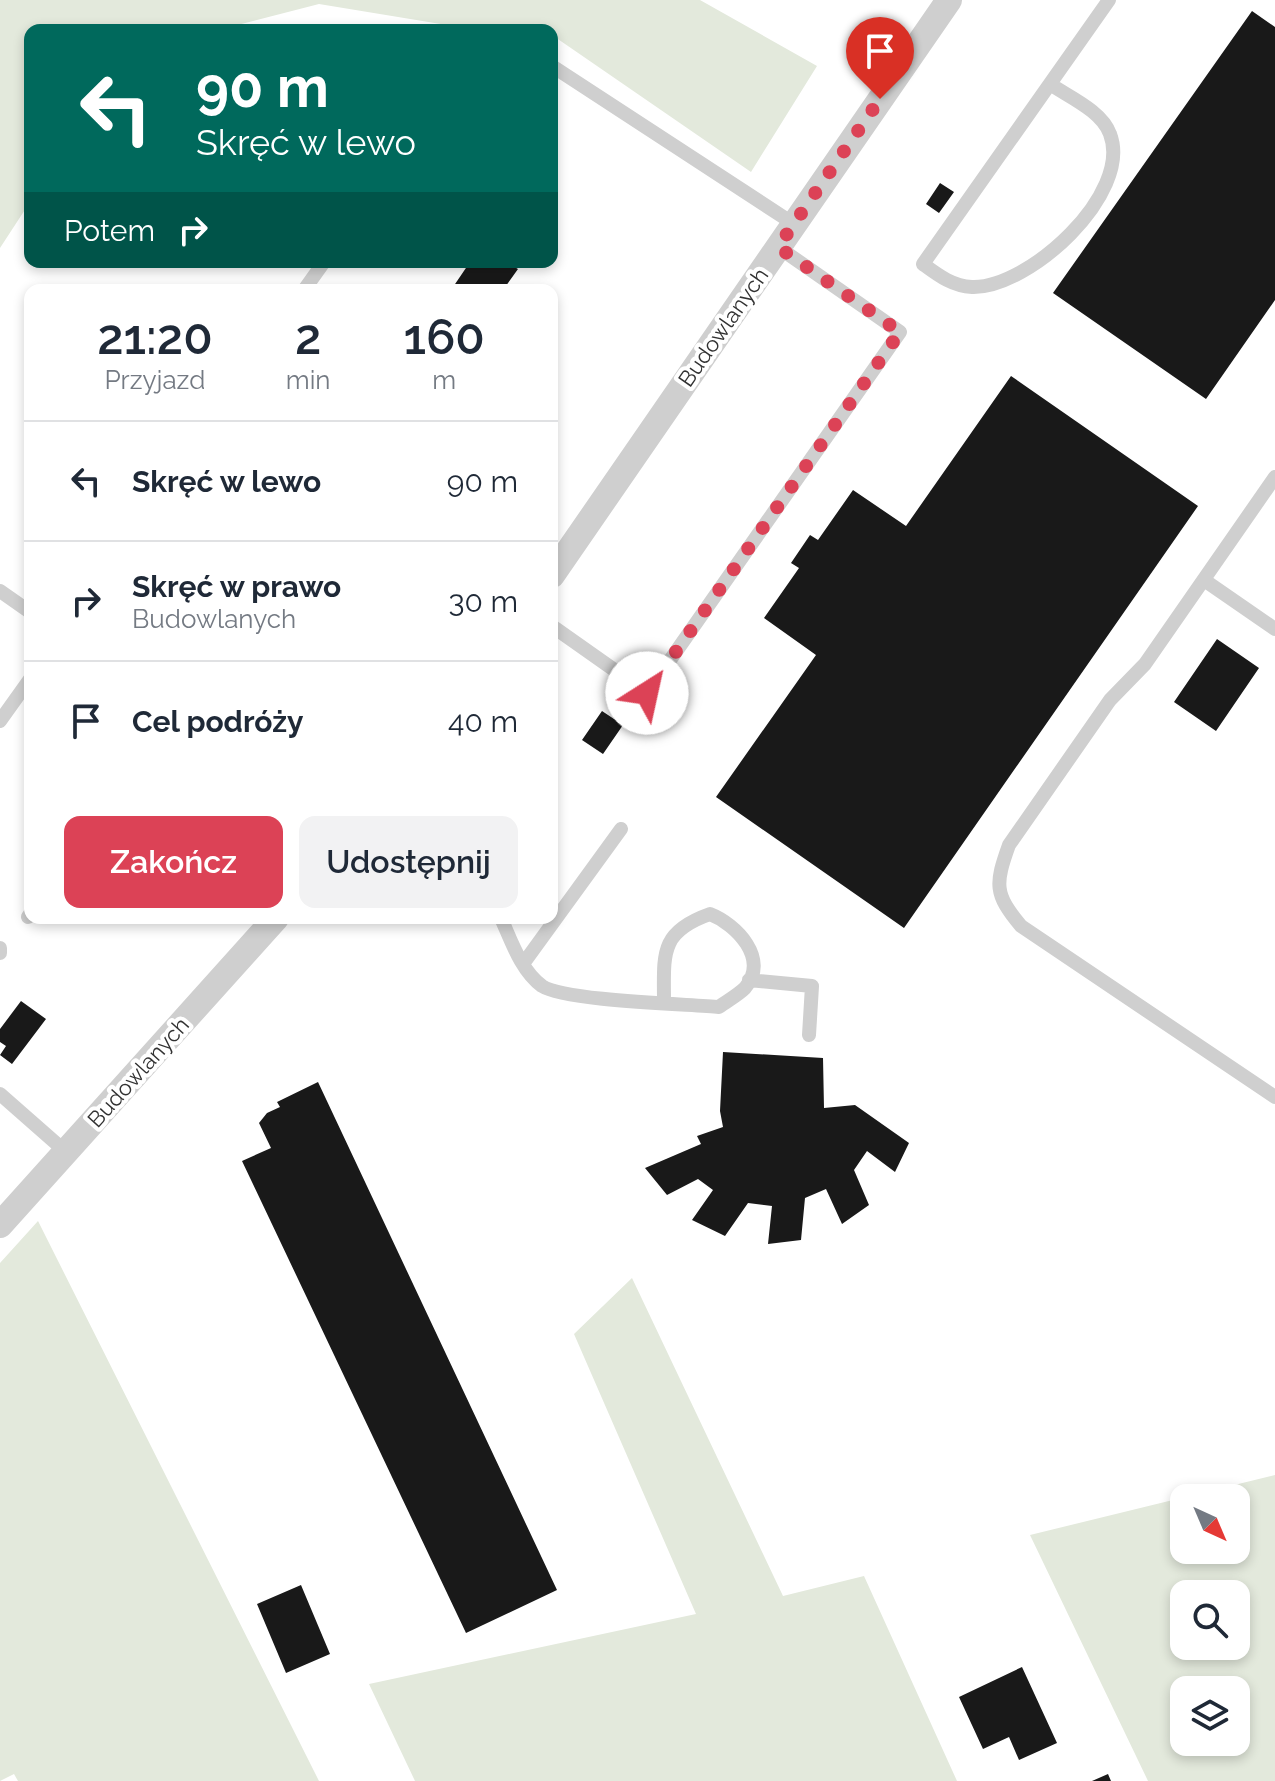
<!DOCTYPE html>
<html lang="pl">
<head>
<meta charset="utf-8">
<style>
	:root { --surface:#fff; --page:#f2f2f3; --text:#1f2937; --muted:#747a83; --line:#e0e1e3; --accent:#dc4256 }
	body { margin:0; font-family:Raleway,sans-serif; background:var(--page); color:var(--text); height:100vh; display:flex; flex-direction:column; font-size:30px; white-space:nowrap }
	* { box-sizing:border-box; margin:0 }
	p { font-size:26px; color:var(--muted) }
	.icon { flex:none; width:44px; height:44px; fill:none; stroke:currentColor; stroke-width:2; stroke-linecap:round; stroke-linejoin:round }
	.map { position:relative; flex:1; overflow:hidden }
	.details { position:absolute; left:24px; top:284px; width:534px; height:640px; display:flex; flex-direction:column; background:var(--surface); border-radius:16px; box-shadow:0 4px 12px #0003 }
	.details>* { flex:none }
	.hud { position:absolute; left:24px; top:24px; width:534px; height:244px; border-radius:16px; box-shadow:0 4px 12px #0003; background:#00695c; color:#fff; overflow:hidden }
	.needle { width:52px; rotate:136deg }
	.buttons { position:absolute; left:1170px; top:1484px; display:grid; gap:16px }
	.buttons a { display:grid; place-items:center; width:80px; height:80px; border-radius:16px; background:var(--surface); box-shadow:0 4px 12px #0003; font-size:40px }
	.pin { position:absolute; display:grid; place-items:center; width:68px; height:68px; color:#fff; margin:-82px -34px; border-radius:50% 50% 50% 0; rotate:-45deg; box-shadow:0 0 8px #0007 }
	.pin .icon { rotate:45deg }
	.me { position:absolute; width:88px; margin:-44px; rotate:35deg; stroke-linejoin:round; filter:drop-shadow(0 0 6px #0008) }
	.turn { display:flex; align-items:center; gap:28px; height:168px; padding:0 40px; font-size:36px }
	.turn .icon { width:104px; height:104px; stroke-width:2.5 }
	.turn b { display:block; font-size:56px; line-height:68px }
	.then { display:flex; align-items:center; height:76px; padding:0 40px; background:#0003; gap:16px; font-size:30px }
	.eta { display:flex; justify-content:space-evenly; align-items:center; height:136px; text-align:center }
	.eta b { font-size:48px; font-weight:600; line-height:56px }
	.cta { display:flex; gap:16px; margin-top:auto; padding:16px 40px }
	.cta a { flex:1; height:92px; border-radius:16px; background:var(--accent); color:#fff; font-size:32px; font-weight:600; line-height:92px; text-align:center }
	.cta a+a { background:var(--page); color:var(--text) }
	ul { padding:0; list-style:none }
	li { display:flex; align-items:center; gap:24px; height:120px; padding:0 40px; border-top:2px solid var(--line) }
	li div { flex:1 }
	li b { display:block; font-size:30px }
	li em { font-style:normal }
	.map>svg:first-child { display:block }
	.green { fill:#e3e9dc; fill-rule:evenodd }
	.building { fill:#191919 }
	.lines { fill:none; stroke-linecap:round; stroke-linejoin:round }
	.service { stroke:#cfcfcf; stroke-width:14 }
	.minor { stroke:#cfcfcf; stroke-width:26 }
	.route { stroke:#dc4256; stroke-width:14; stroke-dasharray:0 25.2 }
	.labels { text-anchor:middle; stroke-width:8; stroke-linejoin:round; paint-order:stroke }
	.street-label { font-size:22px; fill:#323232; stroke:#fff }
</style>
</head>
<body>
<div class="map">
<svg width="1275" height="1781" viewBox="0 0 1275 1781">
	<rect width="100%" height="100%" fill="#fff"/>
	<path class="green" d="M0,0H700L817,66L751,172L552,35V30L539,26L465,28L319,4L218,30H30V202L0,248Z
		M38,1221L319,1781H18L14,1774L0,1781V1263Z
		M632,1278L783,1596L864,1576L957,1781H415L369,1684L696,1614L574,1334Z
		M1275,1475V1781H1148L1030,1535ZM1236,1498V1550H1184V1498ZM1184,1594H1236V1646H1184ZM1184,1690H1236V1742H1184Z"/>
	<path class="building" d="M1252,11L1275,27V300L1206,399L1053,293Z
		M940,183L954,192L939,213L926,204Z
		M470,262H506L518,269L503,290H451Z
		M1011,376L1198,506L904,928L716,797L816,655L764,618L799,568L791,563L810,535L818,540L853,490L906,526Z
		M1217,639L1259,668L1216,731L1174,702Z
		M602,711L623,725L603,754L582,740Z
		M21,1001L46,1019L12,1064L0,1055L6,1046L0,1042V1029Z
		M723,1052L823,1058L824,1108L855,1105L909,1143L895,1172L867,1151L854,1170L869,1205L842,1224L826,1189L805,1198L801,1240L768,1244L772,1206L748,1203L725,1236L692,1220L713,1190L698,1179L667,1195L645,1168L701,1144L697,1136L723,1127L720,1111Z
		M318,1082L557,1590L466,1633L242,1161L271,1148L259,1123L267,1113L280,1107L277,1102Z
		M301,1585L330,1654L286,1673L257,1604Z
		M1022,1667L1057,1743L1019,1760L1009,1737L983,1749L959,1697Z
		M1108,1774L1111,1781H1092Z"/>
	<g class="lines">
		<path class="service" d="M552,66L794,224
			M1050,84C1069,97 1102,111 1110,134C1133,194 1028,289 972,287C952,286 938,275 923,264L1109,0
			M304,290L324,262
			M1275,477L1145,664L1110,700L1009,845C995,884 994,894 1021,926L1275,1097
			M1204,580L1275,629
			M0,591L30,612
			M552,626L647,693L900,332L778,247
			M0,721L30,679
			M28,917L30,914
			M501,918C511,940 521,971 542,986C565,1001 686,1004 719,1007C727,1001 738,995 745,988C770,959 736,924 710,914C659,932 664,954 664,1003
			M0,948V953
			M523,964L621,829
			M749,980L812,986L809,1035
			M0,1094L66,1152"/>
		<path class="minor" d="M552,575L949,0
			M0,1225L276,918"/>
	</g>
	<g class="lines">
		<path class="route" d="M647,693L900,332L778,247L880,99"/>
	</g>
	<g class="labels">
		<g class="street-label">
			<text transform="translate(723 327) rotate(-55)" y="8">Budowlanych</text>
			<text transform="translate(138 1072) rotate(-48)" y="8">Budowlanych</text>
		</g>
	</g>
</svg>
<div class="buttons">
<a><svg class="needle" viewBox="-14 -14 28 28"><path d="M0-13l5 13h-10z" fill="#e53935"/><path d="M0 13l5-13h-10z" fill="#747a83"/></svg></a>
<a><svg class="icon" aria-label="search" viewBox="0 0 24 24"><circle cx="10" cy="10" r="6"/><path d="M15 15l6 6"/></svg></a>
<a><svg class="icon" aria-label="layers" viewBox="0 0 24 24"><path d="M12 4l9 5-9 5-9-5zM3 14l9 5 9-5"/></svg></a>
</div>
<div class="pin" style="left:880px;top:99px;background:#d93025"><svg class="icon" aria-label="arrive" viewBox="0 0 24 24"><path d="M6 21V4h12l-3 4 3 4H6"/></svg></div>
<svg class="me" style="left:647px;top:693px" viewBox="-20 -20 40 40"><circle r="19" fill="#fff"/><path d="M0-13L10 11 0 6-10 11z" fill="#dc4256"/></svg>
<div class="hud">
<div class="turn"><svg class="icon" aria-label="left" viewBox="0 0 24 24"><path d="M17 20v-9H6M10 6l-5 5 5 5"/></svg><div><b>90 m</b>Skręć w lewo</div></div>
<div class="then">Potem<svg class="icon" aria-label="right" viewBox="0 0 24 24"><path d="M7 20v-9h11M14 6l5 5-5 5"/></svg></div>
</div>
<section class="details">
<div class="eta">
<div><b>21:20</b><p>Przyjazd</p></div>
<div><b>2</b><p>min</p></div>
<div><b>160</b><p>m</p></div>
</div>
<ul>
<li><svg class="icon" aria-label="left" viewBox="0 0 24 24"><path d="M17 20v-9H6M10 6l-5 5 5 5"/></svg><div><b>Skręć w lewo</b></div><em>90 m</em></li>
<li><svg class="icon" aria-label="right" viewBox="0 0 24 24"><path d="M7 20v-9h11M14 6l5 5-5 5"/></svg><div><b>Skręć w prawo</b><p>Budowlanych</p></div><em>30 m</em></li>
<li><svg class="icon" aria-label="arrive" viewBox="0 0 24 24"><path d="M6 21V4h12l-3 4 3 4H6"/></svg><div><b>Cel podróży</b></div><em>40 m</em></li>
</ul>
<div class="cta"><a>Zakończ</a><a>Udostępnij</a></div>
</section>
</div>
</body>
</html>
